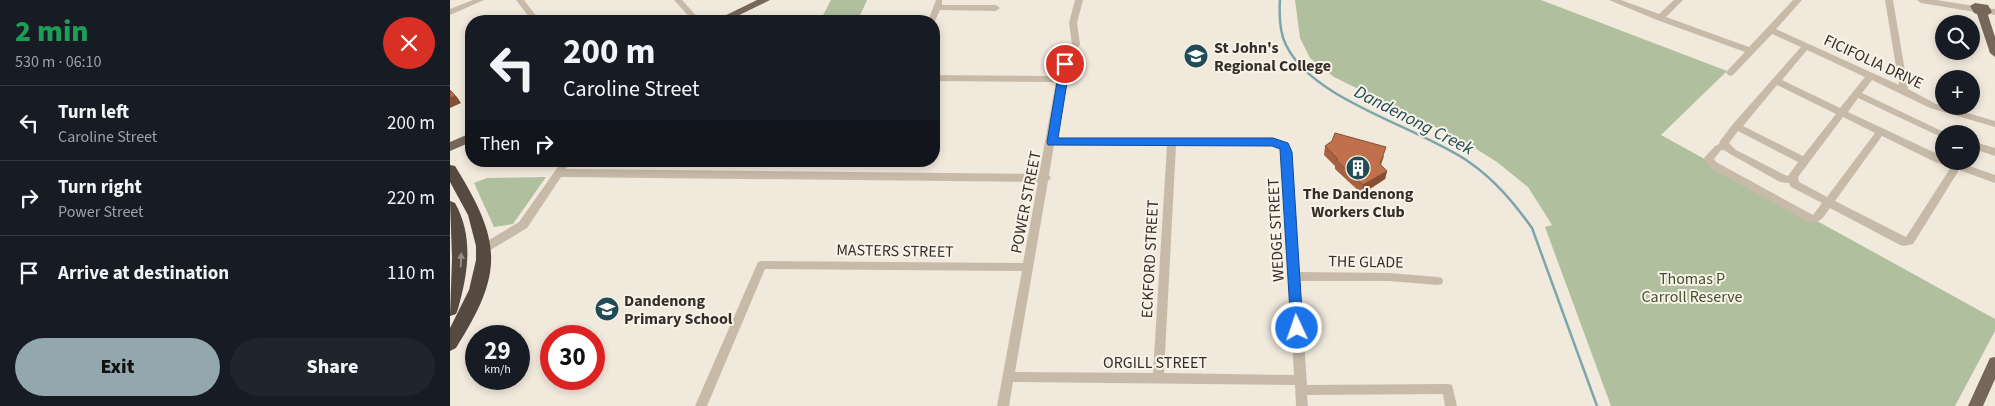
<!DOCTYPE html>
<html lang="en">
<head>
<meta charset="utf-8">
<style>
	:root { --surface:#171b24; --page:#20242c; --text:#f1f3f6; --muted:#9ea1a6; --line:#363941; --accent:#93a8ae }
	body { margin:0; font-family:"Source Sans 3",sans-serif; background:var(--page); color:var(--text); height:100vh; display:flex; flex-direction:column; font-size:19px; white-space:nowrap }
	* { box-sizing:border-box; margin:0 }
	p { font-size:16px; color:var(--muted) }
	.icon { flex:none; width:28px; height:28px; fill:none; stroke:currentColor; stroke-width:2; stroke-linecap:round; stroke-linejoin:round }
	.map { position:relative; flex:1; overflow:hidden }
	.drawer { display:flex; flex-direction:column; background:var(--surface); width:450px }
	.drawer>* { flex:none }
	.hud { position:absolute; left:15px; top:15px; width:475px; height:152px; border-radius:20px; box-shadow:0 2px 8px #0003; background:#171b24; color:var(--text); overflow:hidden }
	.controls { position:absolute; left:1485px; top:15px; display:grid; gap:10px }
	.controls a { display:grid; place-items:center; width:45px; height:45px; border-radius:50%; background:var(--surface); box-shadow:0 2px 8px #0003; font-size:25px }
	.speed { position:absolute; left:15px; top:325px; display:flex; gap:10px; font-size:25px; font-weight:700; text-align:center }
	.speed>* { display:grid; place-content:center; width:65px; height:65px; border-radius:50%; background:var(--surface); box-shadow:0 2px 8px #0003; line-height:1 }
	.speed small { font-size:12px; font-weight:400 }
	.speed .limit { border:8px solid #d22; background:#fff; color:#111 }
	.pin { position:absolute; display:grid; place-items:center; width:42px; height:42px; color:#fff; margin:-21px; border:2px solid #fff; border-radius:50%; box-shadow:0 1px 5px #0007 }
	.me { position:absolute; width:55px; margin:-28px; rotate:357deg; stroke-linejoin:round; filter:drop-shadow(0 0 4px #0008) }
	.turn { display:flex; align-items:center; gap:18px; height:105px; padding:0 15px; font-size:22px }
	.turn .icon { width:65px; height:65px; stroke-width:2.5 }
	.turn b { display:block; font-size:35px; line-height:42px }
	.then { display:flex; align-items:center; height:48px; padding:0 15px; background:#0003; gap:10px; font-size:19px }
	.round { display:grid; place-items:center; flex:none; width:52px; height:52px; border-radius:26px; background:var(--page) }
	.headline { display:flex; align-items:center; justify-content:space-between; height:85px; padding:0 15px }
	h1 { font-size:30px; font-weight:800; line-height:38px; color:#1e9e55 }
	.cta { display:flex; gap:10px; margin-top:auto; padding:10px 15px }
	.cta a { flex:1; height:58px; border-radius:30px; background:var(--accent); color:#111; font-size:20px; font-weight:800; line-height:58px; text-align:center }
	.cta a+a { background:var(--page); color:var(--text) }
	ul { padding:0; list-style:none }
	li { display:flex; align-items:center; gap:15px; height:75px; padding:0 15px; border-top:1px solid var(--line) }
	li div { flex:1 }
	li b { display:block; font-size:19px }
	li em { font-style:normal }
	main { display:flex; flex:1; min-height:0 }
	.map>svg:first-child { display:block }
	.green { fill:#b0bf9d }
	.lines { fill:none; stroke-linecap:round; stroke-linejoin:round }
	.stream { stroke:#7ca6ac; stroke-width:2.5 }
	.minor { fill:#c8baa8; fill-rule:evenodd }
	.major { fill:#77665a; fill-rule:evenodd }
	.highway { fill:#564940; fill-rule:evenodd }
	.wall { fill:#a56140 }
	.shaded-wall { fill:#864f34 }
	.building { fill:#c0714b; stroke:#864f34 }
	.oneway { fill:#978d83 }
	.route { fill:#1a73e8; stroke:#114b97 }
	.labels { text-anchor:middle; stroke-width:4; stroke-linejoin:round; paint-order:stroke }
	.poi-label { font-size:16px; font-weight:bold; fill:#352d28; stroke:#f8f2e8; text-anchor:start }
	.street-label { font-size:16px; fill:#352d28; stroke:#f8f2e8 }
	.park-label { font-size:16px; fill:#42522d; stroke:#f8f2e8 }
	.water-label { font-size:18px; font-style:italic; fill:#204d55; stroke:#f8f2e8 }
</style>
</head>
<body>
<main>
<section class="drawer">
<div class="headline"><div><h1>2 min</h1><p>530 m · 06:10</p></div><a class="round" style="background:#d93025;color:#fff"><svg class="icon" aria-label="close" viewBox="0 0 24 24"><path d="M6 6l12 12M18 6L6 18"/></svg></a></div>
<ul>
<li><svg class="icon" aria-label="left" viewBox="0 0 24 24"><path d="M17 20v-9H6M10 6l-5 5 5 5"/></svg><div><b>Turn left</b><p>Caroline Street</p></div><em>200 m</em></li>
<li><svg class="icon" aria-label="right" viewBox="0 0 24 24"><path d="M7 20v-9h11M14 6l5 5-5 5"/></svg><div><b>Turn right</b><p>Power Street</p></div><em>220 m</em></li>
<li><svg class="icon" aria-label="arrive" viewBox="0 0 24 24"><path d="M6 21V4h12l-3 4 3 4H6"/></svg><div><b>Arrive at destination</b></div><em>110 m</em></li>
</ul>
<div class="cta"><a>Exit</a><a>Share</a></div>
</section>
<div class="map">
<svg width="1545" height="406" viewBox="0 0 1545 406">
	<rect width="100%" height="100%" fill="#f1e9dc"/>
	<path class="green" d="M381,0H417L408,20L370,21Z
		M845,0H1091L1277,71L1211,135L1545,319V331L1505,406H1161L1095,227L1102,225L1078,187L1047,162L1012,140L884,77L860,58L850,38Z
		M96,177L63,224L44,227L24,183L37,178Z"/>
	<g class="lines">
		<path class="stream" d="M830,0C829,15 829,31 836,45C863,101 967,126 1019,162C1045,180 1064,203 1082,228L1147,406"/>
		<path class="minor" d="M23,0H34L0,15V9Z
			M66,0H74L90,21H82Z
			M224,0H232L251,21H243Z
			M486,0H492V5H546L550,8L546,11L490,10L484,23V21H478Z
			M625,0H633L627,23L630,44L617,69L605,139H823L838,144L842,152L849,272L939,273L988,277L992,278L993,281L992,284L988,285L939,281H850L857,385L998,384L1002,385L1007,406H995L993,394L857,395L858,406H846L845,385L563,382L559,406H547L572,271L315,269L257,406H245L308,262L312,261L573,263L588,182L111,177L77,228L37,252H29L28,249L29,246L69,222L112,161H122L116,169L589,174L606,82L484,81V75L607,76L609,69L622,44L619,23ZM604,145H717L703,373L565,372L598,181L601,178L599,175ZM726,145H823L831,148L844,375L714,373Z
			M1159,0H1171L1209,14L1224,0H1233L1216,17L1299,47L1343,0H1352L1326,29L1449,85L1435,0H1443L1458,89L1486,104L1545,121V127L1480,108L1422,80L1412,93L1498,134H1494V138L1491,137L1408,98L1398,112L1494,157V161H1511V163L1545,175V183L1509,170L1463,244L1454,246L1450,245L1380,208C1374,216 1370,225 1358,222L1260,168L1254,158L1265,146L1269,144L1270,141L1283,124L1351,47L1322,34L1283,75L1280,76L1276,73L1277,71L1295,52L1207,20ZM1357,50L1415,77L1390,108L1332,80ZM1327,85L1386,114L1353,156L1293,126ZM1393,117L1425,133L1377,197L1349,182L1348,177ZM1288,131L1348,162L1338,176L1335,175L1286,150L1279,143ZM1432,136L1485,162L1501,167L1456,237L1385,201ZM1271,150H1274L1280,154L1330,182L1339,183L1341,187L1372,203L1363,215L1266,162L1264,159Z
			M1467,0H1486L1525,6L1529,9L1525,12L1471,3Z
			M1537,8L1545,9V15L1534,13V9Z
			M1521,141L1545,148V156L1521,148Z"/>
		<path class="major" d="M307,0H320L277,21H264Z
			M1525,3L1538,5L1542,12L1538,15L1545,37V57L1540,53L1527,14L1524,13L1520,6Z
			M21,133V142L0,151V142Z
			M1545,357V379L1533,406H1518L1540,358Z"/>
		<path class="highway" d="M0,165L5,166C52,242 54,272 6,348L0,351V328L19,290L26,260V246L18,215L0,182Z
			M0,201L5,203C24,237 18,273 8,309L6,314L0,316L2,258Z"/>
	</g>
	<path class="wall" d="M875,146L934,156L931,165L937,171L935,179L912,194L885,169V166L874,155Z"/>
	<path class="shaded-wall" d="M0,90L7,97L11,103L0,108Z
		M937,171L935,179L912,194L913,185Z"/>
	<path class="building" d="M0,90L5,96L0,98Z
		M885,133L936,147L930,164L937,171L913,185L886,160L888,159L875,146L882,141Z"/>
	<defs><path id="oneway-solid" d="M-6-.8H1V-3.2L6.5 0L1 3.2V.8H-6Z" transform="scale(1.25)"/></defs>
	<use class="oneway" href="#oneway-solid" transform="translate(11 260) rotate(-88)"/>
	<path class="route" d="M615,60L620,64L608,138H823L838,143L842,152L853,328L852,332H843L841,328L830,149L822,146L598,145L597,142L610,64Z"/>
	<defs>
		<symbol id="school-disc" viewBox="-11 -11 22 22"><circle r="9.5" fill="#204d55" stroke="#f8f2e8"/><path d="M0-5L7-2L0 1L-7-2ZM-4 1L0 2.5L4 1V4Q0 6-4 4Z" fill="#fff"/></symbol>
		<symbol id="building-disc" viewBox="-11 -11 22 22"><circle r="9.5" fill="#204d55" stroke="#f8f2e8"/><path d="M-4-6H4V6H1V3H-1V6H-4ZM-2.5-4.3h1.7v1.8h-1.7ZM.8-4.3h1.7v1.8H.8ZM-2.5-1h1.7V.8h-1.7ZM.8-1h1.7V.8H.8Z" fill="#fff"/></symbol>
	</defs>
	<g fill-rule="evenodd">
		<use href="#school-disc" x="732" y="42" width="28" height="28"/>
		<use href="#building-disc" x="894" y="154" width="28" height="28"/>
		<use href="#school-disc" x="143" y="295" width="28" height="28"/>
	</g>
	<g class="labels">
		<g class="poi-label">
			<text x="764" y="53">St John's<tspan x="764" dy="18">Regional College</tspan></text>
			<text x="908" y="199" text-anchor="middle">The Dandenong<tspan x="908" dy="18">Workers Club</tspan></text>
			<text x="174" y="306">Dandenong<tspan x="174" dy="18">Primary School</tspan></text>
		</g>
		<g class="street-label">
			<text transform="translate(1424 61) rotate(25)" y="6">FICIFOLIA DRIVE</text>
			<text transform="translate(575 202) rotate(-79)" y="6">POWER STREET</text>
			<text transform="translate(825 230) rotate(-93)" y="6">WEDGE STREET</text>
			<text transform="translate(445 250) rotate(1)" y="6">MASTERS STREET</text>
			<text transform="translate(699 259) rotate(-87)" y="6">ECKFORD STREET</text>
			<text transform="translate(916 261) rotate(1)" y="6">THE GLADE</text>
			<text x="705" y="368">ORGILL STREET</text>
		</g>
		<g class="park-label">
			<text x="1242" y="284">Thomas P<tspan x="1242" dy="18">Carroll Reserve</tspan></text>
		</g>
		<g class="water-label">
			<text transform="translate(964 120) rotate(27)" y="6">Dandenong Creek</text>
		</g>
	</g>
</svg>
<div class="controls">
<a><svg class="icon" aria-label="search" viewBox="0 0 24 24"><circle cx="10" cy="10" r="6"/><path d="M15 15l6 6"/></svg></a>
<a>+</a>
<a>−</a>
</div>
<div class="speed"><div>29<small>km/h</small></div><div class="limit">30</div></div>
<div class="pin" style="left:615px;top:64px;background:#d93025"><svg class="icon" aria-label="arrive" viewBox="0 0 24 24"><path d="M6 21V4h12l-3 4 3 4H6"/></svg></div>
<svg class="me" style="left:847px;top:328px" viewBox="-20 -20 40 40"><circle r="17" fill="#1a73e8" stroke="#fff" stroke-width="3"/><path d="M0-11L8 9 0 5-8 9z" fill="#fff"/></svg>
<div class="hud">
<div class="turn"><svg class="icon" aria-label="left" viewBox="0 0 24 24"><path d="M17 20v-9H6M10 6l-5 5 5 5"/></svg><div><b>200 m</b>Caroline Street</div></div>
<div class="then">Then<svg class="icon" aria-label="right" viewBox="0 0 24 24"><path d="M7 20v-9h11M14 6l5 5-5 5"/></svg></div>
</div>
</div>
</main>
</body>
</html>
